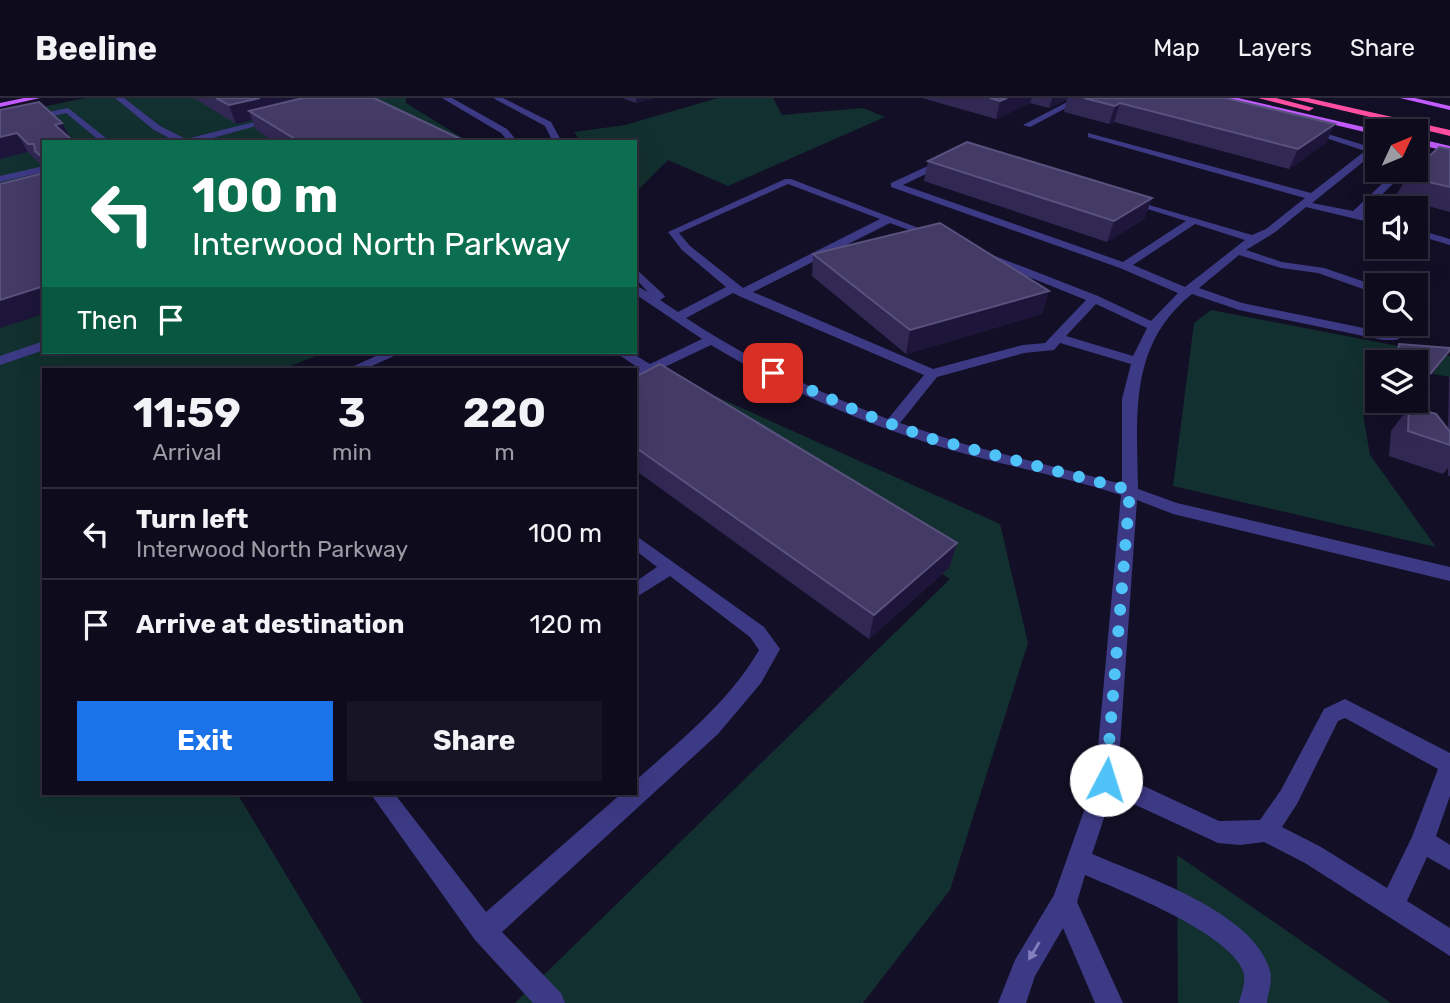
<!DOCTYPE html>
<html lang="en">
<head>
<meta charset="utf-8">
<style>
	:root { --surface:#0e0b1c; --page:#171425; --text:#f1f3f6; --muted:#9b9ba3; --line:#2e2b3b; --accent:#1a73e8 }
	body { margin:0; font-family:Rubik,sans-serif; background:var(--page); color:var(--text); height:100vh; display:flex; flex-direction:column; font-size:26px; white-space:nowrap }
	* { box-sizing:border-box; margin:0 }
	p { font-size:23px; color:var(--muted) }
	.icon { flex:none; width:38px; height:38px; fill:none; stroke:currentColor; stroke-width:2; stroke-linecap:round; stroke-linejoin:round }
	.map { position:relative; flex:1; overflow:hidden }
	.panel { position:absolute; left:42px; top:270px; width:595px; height:427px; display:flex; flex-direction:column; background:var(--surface); border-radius:0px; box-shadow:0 7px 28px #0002,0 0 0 2px var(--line) }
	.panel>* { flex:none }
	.banner { position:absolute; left:42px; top:42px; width:595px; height:214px; border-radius:0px; box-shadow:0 7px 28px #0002,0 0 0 2px var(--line); background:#0b6e4f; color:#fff; overflow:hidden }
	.needle { width:46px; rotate:46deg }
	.controls { position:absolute; left:1365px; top:21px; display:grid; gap:14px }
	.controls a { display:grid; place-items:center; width:63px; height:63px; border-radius:0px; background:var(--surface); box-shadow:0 7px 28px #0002,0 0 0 2px var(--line); font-size:35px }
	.pin { position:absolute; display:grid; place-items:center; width:60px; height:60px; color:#fff; margin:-30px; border-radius:14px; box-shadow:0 4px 10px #0006 }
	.me { position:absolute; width:77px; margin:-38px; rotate:5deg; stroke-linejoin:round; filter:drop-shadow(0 0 5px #0008) }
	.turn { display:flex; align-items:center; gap:24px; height:147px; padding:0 35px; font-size:32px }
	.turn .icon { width:91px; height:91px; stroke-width:2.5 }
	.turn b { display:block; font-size:49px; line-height:60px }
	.then { display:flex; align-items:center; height:66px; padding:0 35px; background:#0003; gap:14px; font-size:26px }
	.eta { display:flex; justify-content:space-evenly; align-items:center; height:119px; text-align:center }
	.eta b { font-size:42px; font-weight:700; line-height:49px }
	.button { display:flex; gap:14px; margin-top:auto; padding:14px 35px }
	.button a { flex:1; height:80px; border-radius:0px; background:var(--accent); color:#fff; font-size:28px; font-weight:700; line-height:80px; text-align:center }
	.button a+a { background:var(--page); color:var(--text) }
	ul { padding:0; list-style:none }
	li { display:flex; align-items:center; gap:21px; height:91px; padding:0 35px; border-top:2px solid var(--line) }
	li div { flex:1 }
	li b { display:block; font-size:26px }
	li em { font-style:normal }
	header { display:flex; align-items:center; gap:42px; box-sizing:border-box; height:98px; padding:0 35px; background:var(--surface); border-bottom:2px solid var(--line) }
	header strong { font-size:33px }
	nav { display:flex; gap:38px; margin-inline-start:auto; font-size:24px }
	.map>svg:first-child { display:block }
	.green { fill:#12302f }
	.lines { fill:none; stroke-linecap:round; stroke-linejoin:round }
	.minor { fill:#3d3a85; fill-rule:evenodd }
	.major { fill:#c25bff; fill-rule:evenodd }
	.highway { fill:#ff4fa3; fill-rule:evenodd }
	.wall { fill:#312854 }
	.shaded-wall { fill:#1d163a }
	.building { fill:#433a66; stroke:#5a527e; stroke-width:2 }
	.oneway { fill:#837fbc }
	.route { stroke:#4fc3f7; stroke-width:12; stroke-dasharray:0 21.6 }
</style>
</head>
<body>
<header>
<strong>Beeline</strong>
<nav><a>Map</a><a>Layers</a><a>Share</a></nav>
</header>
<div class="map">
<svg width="1450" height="905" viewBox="0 0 1450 905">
	<rect width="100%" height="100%" fill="#130f26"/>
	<path class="green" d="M85,0H406V5L469,44H44V254H326L283,271H44V695H237L363,905H0V18Z
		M718,0H773L782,17L863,10L885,19L728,88L668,62L635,95V44H581L574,34L625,27Z
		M1211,212L1450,258V279L1416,273V264H1368L1363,316L1370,357L1436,449L1173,388L1194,225Z
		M668,277L1000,426L1028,545L950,792L863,905H515L950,481L646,287Z
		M1177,757L1391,905H1178Z"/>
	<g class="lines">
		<path class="minor" d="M115,0H124L160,28L186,41L278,18L282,21L198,44H177L154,32Z
			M442,0H452L507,31L518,44H509L501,35Z
			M493,0H503L551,24L562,44H553L545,28Z
			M1075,0H1085L1030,29L1023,27Z
			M68,10L111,44H101L66,15L0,30V24Z
			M1305,29L1370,49L1377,45V57L1373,56L1312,105L1353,113L1397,72H1407L1362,116L1377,120V126L1306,109L1274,135L1246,152L1282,164L1324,170L1377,188V196L1318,175L1281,170L1239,157L1199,190L1242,205L1383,234L1399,233L1402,226H1414L1411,235L1396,242H1383L1239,212L1192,196C1128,247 1137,318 1138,391L1177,405L1450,469V483L1173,416L1137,402L1118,676L1219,723L1260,722L1281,692L1324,611L1345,601L1450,655V698L1436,738L1450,747V772L1427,759L1407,803L1450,830V858L1305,765L1264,744L1240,747L1218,745L1112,696L1092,756C1143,778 1255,814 1270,873C1273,883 1268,895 1267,905H1239C1241,895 1247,883 1243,873C1229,835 1122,793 1085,777L1077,804L1123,905H1095L1063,830L1035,878L1026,905H998L1015,862L1054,797L1095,682L1121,397C1065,379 1007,368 951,352C868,328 785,292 711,247L635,283V274L640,271L615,254H630L650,266L702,241L635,196V187L648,194L635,180V170L663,196L665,199L660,202L678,214L726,189L682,152L668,134L785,81H791L942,139L933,141L890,125L753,194L933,271L1023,247L1045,245L1086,202L982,160V156H990L1098,198L1151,223L1178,195L1120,170L891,89V85L943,61H949V65L903,87L1123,164L1186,123L1125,104V100L1252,137L1266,131L1305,100L1088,39V35L1311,95L1365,53L1305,33ZM788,86L880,121L743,190L690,148L679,135ZM1195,126L1245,142L1185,189L1133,167ZM733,195L739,198L924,277L888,321C817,294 748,261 686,220ZM1096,206L1147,230L1133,258L1066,238ZM1060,245L1131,266L1122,301V386L964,346L900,325L937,279L1024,255L1054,252ZM1345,620L1438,671L1412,739L1387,790L1321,749L1282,729L1297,706L1338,623Z
			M1416,57L1450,62V68L1416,63Z
			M44,68V74L0,84V78Z
			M1416,131L1450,141V147L1416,137Z
			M44,243V252L0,267V258Z
			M385,254H403L365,271H347Z
			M635,437L764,529L780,551L761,585L718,636L502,834L561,895L565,905H533L475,842L370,695H394L486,814L622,695H635V683C680,643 729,604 759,552L750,539L670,478L635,500V484L657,469L635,452Z"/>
		<path class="major" d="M24,0H40L0,9V5Z
			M1223,0H1238L1381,33H1377V37Z
			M1400,0H1415L1450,8V12Z
			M1416,40L1450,48V54L1416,46Z"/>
		<path class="highway" d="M1258,0H1276L1314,10L1309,13Z
			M1290,0H1308L1450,32V38Z"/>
	</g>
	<path class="wall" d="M194,0H374L467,44H275L256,32L252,22L236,26Z
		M622,0H654L636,5Z
		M922,0H1225L1326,45L1289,71L1114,24L1109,26L1064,14L1067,1L1049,10L1030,5L996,21Z
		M39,4L62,25L71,41L44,44V68L43,66H40L28,54L0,61Z
		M1450,51V114L1395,99L1407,79Z
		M928,63L1152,100L1144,121L1107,144L924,83Z
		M813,156L1049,193L1042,216L906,256L812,178Z
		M1399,246L1434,274L1416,295V264H1386Z
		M1450,278V378H1448V370L1443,376L1389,358L1391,333L1409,309L1448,332L1449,280Z
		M635,279L957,445L949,470L869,541L635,372Z"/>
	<path class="shaded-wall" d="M260,0H342L249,13L252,22L236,26L229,7Z
		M636,0H654L636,5Z
		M1007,0H1032L1030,5L996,21L1000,3Z
		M1052,0H1068L1049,10Z
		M1120,5L1114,24L1109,26L1115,8Z
		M62,25L73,44L55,27Z
		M1335,26L1326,45L1289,71L1298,51Z
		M17,35L28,54L0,61V39Z
		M1152,100L1144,121L1107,144L1114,123Z
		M44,188V216L0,230V202Z
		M1049,193L1042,216L906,256L910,232Z
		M1450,252L1434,274L1416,295L1431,275Z
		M957,445L949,470L869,541L874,517Z"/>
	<path class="building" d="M216,0H260L229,7Z
		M303,0H374L467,44H300L249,13Z
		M990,0H1007L1000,3Z
		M1084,0H1225L1335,26L1298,51L1120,5L1115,8Z
		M39,4L62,25L55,27L74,44H44V61L35,53L34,46H28L17,35L0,39V12Z
		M967,44L1152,100L1114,123L928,63Z
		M1439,49L1450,51V89L1407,79Z
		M44,75V188L0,202V86Z
		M940,125L1049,193L910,232L813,156Z
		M1399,246L1450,250V252L1431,275L1416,271V264H1397Z
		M660,266L957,445L874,517L635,349V279Z
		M1409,309L1436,316L1450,334V347L1408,333Z"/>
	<defs><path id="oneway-solid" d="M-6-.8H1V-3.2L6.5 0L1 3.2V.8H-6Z" transform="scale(1.75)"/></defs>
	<use class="oneway" href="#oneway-solid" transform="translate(1034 853) rotate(121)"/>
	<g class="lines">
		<path class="route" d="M773,275L864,316L929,340L1130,392L1106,682"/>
	</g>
</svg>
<div class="controls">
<a><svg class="needle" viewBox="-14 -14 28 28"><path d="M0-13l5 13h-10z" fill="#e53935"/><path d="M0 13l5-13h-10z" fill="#9b9ba3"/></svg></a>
<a><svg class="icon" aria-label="sound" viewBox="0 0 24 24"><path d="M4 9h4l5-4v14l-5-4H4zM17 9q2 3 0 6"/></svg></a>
<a><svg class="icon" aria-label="search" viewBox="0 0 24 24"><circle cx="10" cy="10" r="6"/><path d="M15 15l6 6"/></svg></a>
<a><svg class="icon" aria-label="layers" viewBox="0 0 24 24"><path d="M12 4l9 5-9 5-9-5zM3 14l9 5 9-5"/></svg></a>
</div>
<div class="pin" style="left:773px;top:275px;background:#d93025"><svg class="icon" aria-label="arrive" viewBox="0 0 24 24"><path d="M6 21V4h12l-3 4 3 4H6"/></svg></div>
<svg class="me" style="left:1106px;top:682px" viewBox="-20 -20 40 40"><circle r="19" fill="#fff"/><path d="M0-13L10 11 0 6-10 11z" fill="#4fc3f7"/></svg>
<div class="banner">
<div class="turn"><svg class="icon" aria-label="left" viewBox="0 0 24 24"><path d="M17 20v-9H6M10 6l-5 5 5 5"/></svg><div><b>100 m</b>Interwood North Parkway</div></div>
<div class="then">Then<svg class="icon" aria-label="arrive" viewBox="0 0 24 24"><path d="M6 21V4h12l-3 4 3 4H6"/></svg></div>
</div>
<section class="panel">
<div class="eta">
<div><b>11:59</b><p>Arrival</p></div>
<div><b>3</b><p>min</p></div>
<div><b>220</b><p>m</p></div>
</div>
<ul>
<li><svg class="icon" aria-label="left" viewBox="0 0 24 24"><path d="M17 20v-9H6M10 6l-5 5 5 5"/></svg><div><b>Turn left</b><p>Interwood North Parkway</p></div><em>100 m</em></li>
<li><svg class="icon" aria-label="arrive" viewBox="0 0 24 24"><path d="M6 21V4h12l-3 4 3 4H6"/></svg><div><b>Arrive at destination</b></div><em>120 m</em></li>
</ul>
<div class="button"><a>Exit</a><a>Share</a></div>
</section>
</div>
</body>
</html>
